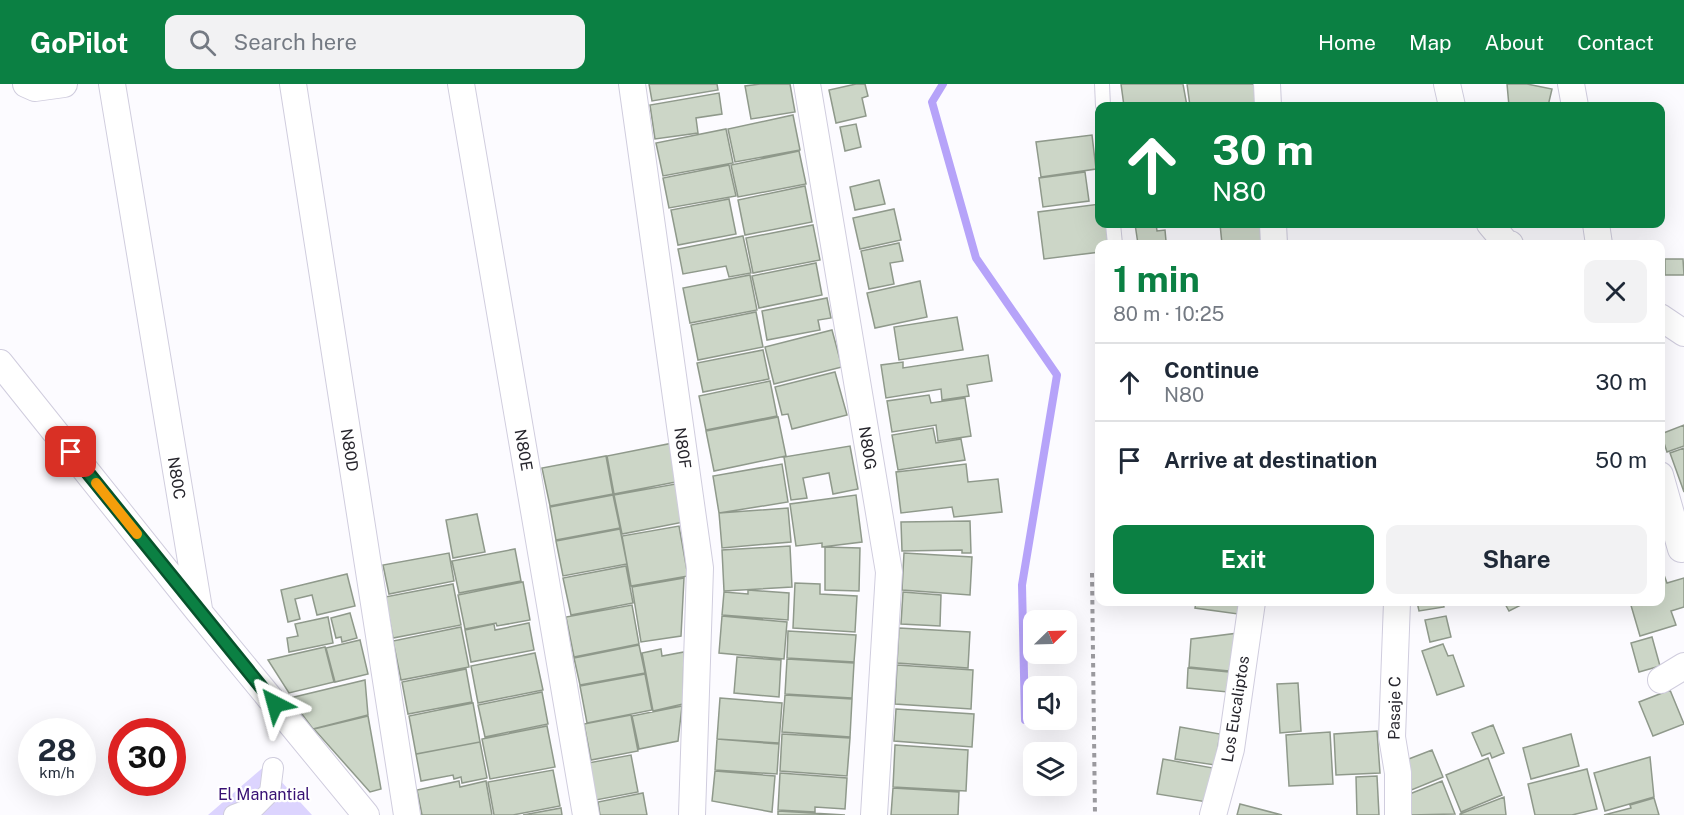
<!DOCTYPE html>
<html lang="en">
<head>
<meta charset="utf-8">
<style>
	:root { --surface:#fff; --page:#f2f2f3; --text:#1f2937; --muted:#747a83; --line:#e0e1e3; --accent:#0b8043 }
	body { margin:0; font-family:"Public Sans",sans-serif; background:var(--page); color:var(--text); height:100vh; display:flex; flex-direction:column; font-size:22px; white-space:nowrap }
	* { box-sizing:border-box; margin:0 }
	p { font-size:20px; color:var(--muted) }
	.icon { flex:none; width:33px; height:33px; fill:none; stroke:currentColor; stroke-width:2; stroke-linecap:round; stroke-linejoin:round }
	.map { position:relative; flex:1; overflow:hidden }
	.sheet { position:absolute; left:1095px; top:156px; width:570px; height:366px; display:flex; flex-direction:column; background:var(--surface); border-radius:12px; box-shadow:0 6px 24px #0002 }
	.sheet>* { flex:none }
	.guide { position:absolute; left:1095px; top:18px; width:570px; height:126px; border-radius:12px; box-shadow:0 6px 24px #0002; background:#0b8043; color:#fff; overflow:hidden }
	.needle { width:39px; rotate:67deg }
	.controls { position:absolute; left:1023px; top:526px; display:grid; gap:12px }
	.controls a { display:grid; place-items:center; width:54px; height:54px; border-radius:12px; background:var(--surface); box-shadow:0 6px 24px #0002; font-size:30px }
	.speed { position:absolute; left:18px; top:634px; display:flex; gap:12px; font-size:30px; font-weight:700; text-align:center }
	.speed>* { display:grid; place-content:center; width:78px; height:78px; border-radius:50%; background:var(--surface); box-shadow:0 6px 24px #0002; line-height:1 }
	.speed small { font-size:15px; font-weight:400 }
	.speed .limit { border:9px solid #d22; background:#fff; color:#111 }
	.pin { position:absolute; display:grid; place-items:center; width:51px; height:51px; color:#fff; margin:-26px; border-radius:12px; box-shadow:0 3px 9px #0006 }
	.me { position:absolute; width:66px; margin:-33px; rotate:321deg; stroke-linejoin:round; filter:drop-shadow(0 0 4px #0008) }
	.turn { display:flex; align-items:center; gap:21px; height:126px; padding:0 18px; font-size:27px }
	.turn .icon { width:78px; height:78px; stroke-width:2.5 }
	.turn b { display:block; font-size:42px; line-height:51px }
	.round { display:grid; place-items:center; flex:none; width:63px; height:63px; border-radius:12px; background:var(--page) }
	.summary { display:flex; align-items:center; justify-content:space-between; height:102px; padding:0 18px }
	h1 { font-size:36px; font-weight:700; line-height:45px; color:var(--accent) }
	.primary-button { display:flex; gap:12px; margin-top:auto; padding:12px 18px }
	.primary-button a { flex:1; height:69px; border-radius:12px; background:var(--accent); color:#fff; font-size:24px; font-weight:700; line-height:69px; text-align:center }
	.primary-button a+a { background:var(--page); color:var(--text) }
	ul { padding:0; list-style:none }
	li { display:flex; align-items:center; gap:18px; height:78px; padding:0 18px; border-top:2px solid var(--line) }
	li div { flex:1 }
	li b { display:block; font-size:22px }
	li em { font-style:normal }
	header { display:flex; align-items:center; gap:36px; box-sizing:border-box; height:84px; padding:0 30px; background:var(--accent); color:#fff }
	header strong { font-size:28px }
	nav { display:flex; gap:33px; margin-inline-start:auto; font-size:21px }
	.search { width:420px; height:54px; background:var(--page); display:flex; align-items:center; gap:15px; box-sizing:border-box; padding:0 21px; border-radius:12px; color:var(--muted); font-size:22px }
	.map>svg:first-child { display:block }
	.green { fill:#dcd4fe }
	.lines { fill:none; stroke-linecap:round; stroke-linejoin:round }
	.stream { stroke:#b6a3f9; stroke-width:8 }
	.building { fill:#ccd6c7; stroke:#8f998b; stroke-width:1.5 }
	.service-casing { stroke:#d0cdde; stroke-width:16 }
	.pedestrian-casing { stroke:#d0cdde; stroke-width:22 }
	.minor-casing { stroke:#d0cdde; stroke-width:28 }
	.path { stroke:#9b9a9f; stroke-width:4; stroke-dasharray:4.5 4.5; stroke-linecap:butt }
	.service { stroke:#fff; stroke-width:14 }
	.pedestrian { stroke:#fff; stroke-width:20 }
	.minor { stroke:#fff; stroke-width:26 }
	.route-casing { stroke:#07532c; stroke-width:15 }
	.route { stroke:#0b8043; stroke-width:10 }
	.slow { stroke:#f59e0b; stroke-width:10 }
	.labels { text-anchor:middle; stroke-width:4.5; stroke-linejoin:round; paint-order:stroke }
	.street-label { font-size:16px; fill:#26252c; stroke:#fff }
	.park-label { font-size:16px; fill:#381174; stroke:#fff }
</style>
</head>
<body>
<header>
<strong>GoPilot</strong>
<div class="search"><svg class="icon" aria-label="search" viewBox="0 0 24 24"><circle cx="10" cy="10" r="6"/><path d="M15 15l6 6"/></svg>Search here</div>
<nav><a>Home</a><a>Map</a><a>About</a><a>Contact</a></nav>
</header>
<div class="map">
<svg width="1684" height="731" viewBox="0 0 1684 731">
	<rect width="100%" height="100%" fill="#fcfbff"/>
	<path class="green" d="M266,681L312,731H208Z"/>
	<g class="lines">
		<path class="stream" d="M943,0L932,18L976,174L1057,291L1022,501L1025,636"/>
	</g>
	<path class="building" d="M649,0H717L718,6L652,17Z
		M760,0H790L795,28L751,35L745,2Z
		M856,0H865L868,12L862,14L866,32L836,39L829,6Z
		M1121,0H1183L1187,22H1124Z
		M1187,0H1256L1259,19L1232,22H1190Z
		M1507,0H1527L1552,5L1548,22H1509Z
		M719,9L722,30L696,34L698,49L655,55L650,21Z
		M793,31L800,66L735,78L728,45Z
		M856,40L861,63L845,67L840,43Z
		M726,45L733,79L663,92L656,59Z
		M1092,51L1096,85L1041,93L1036,58Z
		M799,67L806,100L738,113L731,81Z
		M729,81L736,112L669,124L663,94Z
		M1085,88L1089,117L1043,123L1039,94Z
		M879,96L885,120L855,126L850,103Z
		M805,102L812,138L745,151L738,116Z
		M729,115L736,150L678,161L671,126Z
		M1100,120V140H1108L1111,160H1100V168L1044,175L1038,128Z
		M894,125L901,156L860,165L853,134Z
		M1135,140H1156L1157,147L1165,146L1166,157L1138,160Z
		M1220,140H1263L1264,160H1222Z
		M813,141L820,176L753,189L746,154Z
		M743,152L751,189L729,193L726,182L683,190L678,165Z
		M899,159L903,177L890,179L894,200L869,205L861,167Z
		M1665,175H1683L1684,191H1665Z
		M816,179L822,211L759,224L752,192Z
		M750,191L757,226L690,239L683,204Z
		M920,197L927,233L875,244L867,209Z
		M827,214L831,234L818,236L820,246L767,256L762,227Z
		M756,228L763,263L698,276L691,241Z
		M957,233L963,266L899,276L894,243Z
		M832,246L842,283L774,300L765,263Z
		M763,266L769,295L703,308L697,279Z
		M988,271L992,297L967,301L969,312L942,316L941,305L886,314L881,281L903,278V284Z
		M835,288L847,331L792,345L788,330L782,331L775,303Z
		M770,297L777,332L706,346L699,312Z
		M929,311L931,319L965,314L971,352L938,357L936,341L892,348L887,317Z
		M778,333L786,372L714,387L706,347Z
		M1684,341V362L1667,368L1661,350Z
		M933,344L936,359L961,355L965,376L898,386L892,351Z
		M673,359L681,397L614,410L607,372Z
		M850,362L858,405L833,410L829,389L803,394L807,414L791,416L784,373Z
		M1684,364V408L1670,369Z
		M606,372L613,410L550,422L542,384Z
		M782,380L788,418L719,429L713,392Z
		M966,380L968,398L998,395L1002,428L954,433L952,423L901,429L896,388Z
		M681,399L689,437L622,450L614,411Z
		M613,411L620,444L556,456L550,423Z
		M856,411L862,458L822,463V459L796,462L790,420Z
		M788,424L791,458L722,464L719,429Z
		M477,430L485,468L453,474L446,436Z
		M970,437L971,469H962V466L902,467L901,438Z
		M679,442L688,492L631,502L622,452Z
		M620,445L627,480L563,492L556,457Z
		M790,462L792,503L724,507L722,466Z
		M825,463L860,464L859,507L825,506Z
		M515,465L521,497L459,509L452,477Z
		M449,469L454,497L389,510L383,481Z
		M904,469L972,473L970,511L902,506Z
		M626,482L633,519L571,531L563,494Z
		M347,490L355,522L317,531L312,511L295,515L300,535L288,538L281,506Z
		M1664,491L1667,499L1684,494V523L1671,527L1676,541L1640,552L1630,518H1660V493Z
		M684,494L681,552L641,558L632,503Z
		M523,498L530,536L497,542L496,539L465,545L458,511Z
		M795,499L820,500V510L857,512L855,548L793,544Z
		M453,500L461,541L393,554L385,513Z
		M748,506L789,509L788,536L722,531L724,508L748,510Z
		M903,508L941,511L940,542L901,540Z
		M1196,518H1239L1238,530L1195,524Z
		M1417,518H1443L1444,523L1419,527Z
		M1504,518H1527L1509,527Z
		M632,521L639,560L574,573L566,533Z
		M350,529L357,554L342,558L341,553L336,554L331,534Z
		M722,532L787,538L784,575L719,569Z
		M1446,532L1451,553L1430,558L1425,536Z
		M328,533L333,559L289,568L287,554L298,552L295,540Z
		M529,539L534,566L471,578L465,546L494,540L495,546Z
		M461,543L469,583L401,596L393,557Z
		M899,544L970,548L968,584L897,579Z
		M788,547L856,551L854,578L787,574Z
		M1239,549L1229,587L1189,583L1191,555Z
		M1652,553L1660,582L1639,588L1631,559Z
		M360,556L368,590L335,598L326,564Z
		M1443,560L1448,572L1453,571L1464,602L1437,611L1422,567Z
		M639,561L645,589L580,601L574,574Z
		M325,563L334,598L289,609L268,576Z
		M661,565L662,572L684,568L683,620L653,627L642,569Z
		M535,569L543,606L478,619L471,582Z
		M737,573L781,576L779,613L734,609Z
		M787,575L854,579L852,614L785,610Z
		M897,581L973,586L971,625L895,620Z
		M1188,584L1229,588L1228,608L1187,604Z
		M466,585L472,618L408,630L402,598Z
		M645,590L652,626L587,639L580,602Z
		M365,596L368,631L313,645L290,614Z
		M1298,599L1301,647L1280,649L1277,600Z
		M1670,606L1684,640L1653,652L1639,618Z
		M542,608L548,640L485,653L478,621Z
		M785,611L852,615L850,653L782,648Z
		M720,614L782,619L779,659L717,655Z
		M473,619L480,658L416,670L409,632Z
		M682,622L678,657L639,665L632,632Z
		M896,625L974,630L972,663L894,657Z
		M631,631L638,667L591,676L584,640Z
		M368,632L381,705L370,708L314,645Z
		M1493,641L1504,669L1492,674L1490,669L1482,672L1472,649Z
		M547,642L555,683L490,695L482,655Z
		M1180,643L1220,650L1215,681L1175,675Z
		M1377,647L1380,689L1336,691L1334,650Z
		M1330,648L1333,700L1289,702L1286,651Z
		M782,650L850,654L847,692L780,687Z
		M1571,650L1579,682L1531,695L1523,664Z
		M717,655L779,660L777,690L715,686Z
		M480,658L487,694L462,699L461,693L454,695L453,691L421,697L416,670Z
		M895,661L968,666L966,707L893,703Z
		M1432,666L1443,693L1409,707L1406,676Z
		M631,671L638,708L596,716L588,679Z
		M1650,673L1654,713L1605,727L1594,689Z
		M1488,674L1502,711L1461,728L1446,691Z
		M1163,675L1213,684L1207,718L1157,710Z
		M1587,685L1597,725L1572,731H1535L1528,700Z
		M553,686L560,722L513,731H494L488,698Z
		M715,687L775,692L772,728L712,717Z
		M780,689L847,694L845,725L815,723V728L778,726Z
		M1377,692L1379,731H1357L1356,693Z
		M459,697L460,703L486,697L492,731H422L417,706Z
		M1442,697L1455,730L1410,731L1407,711Z
		M893,704L959,708L958,731H891Z
		M643,709L647,731H600L598,718Z
		M1504,713L1506,731H1460V730Z
		M1654,714L1659,731H1604L1631,724L1630,721Z
		M1240,720L1282,731H1237Z
		M561,724L562,731H523Z
		M778,727L845,731H778Z"/>
	<g class="lines">
		<defs>
			<path id="service" d="M1102,0L1103,22
				M1113,140L1115,160"/>
			<path id="pedestrian" d="M234,731L255,723L270,708L273,684"/>
			<path id="minor" d="M26,0L35,4L64,0
				M112,0L199,525
				M293,0L407,731
				M461,0L586,731
				M632,0L700,484L692,731
				M807,0L889,488L874,731
				M1267,0L1268,22
				M1447,0L1452,22
				M1571,0L1575,22
				M1273,140L1274,160
				M1490,140L1506,159L1510,160
				M1596,140L1599,160
				M1660,233L1684,249
				M0,279L199,528L366,731
				M1660,391L1681,465
				M1397,518L1392,653L1398,689V731
				M1661,596L1684,582
				M1213,731L1231,665L1252,518"/>
		</defs>
		<use href="#service" class="service-casing"/>
		<use href="#pedestrian" class="pedestrian-casing"/>
		<use href="#minor" class="minor-casing"/>
		<path class="path" d="M1092,489L1095,731"/>
		<use href="#service" class="service"/>
		<use href="#pedestrian" class="pedestrian"/>
		<use href="#minor" class="minor"/>
	</g>
	<g class="lines">
		<defs>
			<path id="route" d="M71,368L275,620"/>
		</defs>
		<use href="#route" class="route-casing"/>
		<use href="#route" class="route"/>
		<path class="slow" d="M96,399L137,450"/>
	</g>
	<g class="labels">
		<g class="street-label">
			<text transform="translate(683 364) rotate(82)" y="6">N80F</text>
			<text transform="translate(868 364) rotate(81)" y="6">N80G</text>
			<text transform="translate(350 366) rotate(81)" y="6">N80D</text>
			<text transform="translate(524 366) rotate(80)" y="6">N80E</text>
			<text transform="translate(177 394) rotate(81)" y="6">N80C</text>
			<text transform="translate(1394 624) rotate(-89)" y="6">Pasaje C</text>
			<text transform="translate(1235 625) rotate(-81)" y="6">Los Eucaliptos</text>
		</g>
		<g class="park-label">
			<text x="264" y="716">El Manantial</text>
		</g>
	</g>
</svg>
<div class="controls">
<a><svg class="needle" viewBox="-14 -14 28 28"><path d="M0-13l5 13h-10z" fill="#e53935"/><path d="M0 13l5-13h-10z" fill="#747a83"/></svg></a>
<a><svg class="icon" aria-label="sound" viewBox="0 0 24 24"><path d="M4 9h4l5-4v14l-5-4H4zM17 9q2 3 0 6"/></svg></a>
<a><svg class="icon" aria-label="layers" viewBox="0 0 24 24"><path d="M12 4l9 5-9 5-9-5zM3 14l9 5 9-5"/></svg></a>
</div>
<div class="speed"><div>28<small>km/h</small></div><div class="limit">30</div></div>
<div class="pin" style="left:71px;top:368px;background:#d93025"><svg class="icon" aria-label="arrive" viewBox="0 0 24 24"><path d="M6 21V4h12l-3 4 3 4H6"/></svg></div>
<svg class="me" style="left:275px;top:620px" viewBox="-20 -20 40 40"><path d="M0-17L14 15 0 8-14 15z" fill="#0b8043" stroke="#fff" stroke-width="4"/></svg>
<div class="guide">
<div class="turn"><svg class="icon" aria-label="ahead" viewBox="0 0 24 24"><path d="M12 20V5M6 11l6-6 6 6"/></svg><div><b>30 m</b>N80</div></div>
</div>
<section class="sheet">
<div class="summary"><div><h1>1 min</h1><p>80 m · 10:25</p></div><a class="round"><svg class="icon" aria-label="close" viewBox="0 0 24 24"><path d="M6 6l12 12M18 6L6 18"/></svg></a></div>
<ul>
<li><svg class="icon" aria-label="ahead" viewBox="0 0 24 24"><path d="M12 20V5M6 11l6-6 6 6"/></svg><div><b>Continue</b><p>N80</p></div><em>30 m</em></li>
<li><svg class="icon" aria-label="arrive" viewBox="0 0 24 24"><path d="M6 21V4h12l-3 4 3 4H6"/></svg><div><b>Arrive at destination</b></div><em>50 m</em></li>
</ul>
<div class="primary-button"><a>Exit</a><a>Share</a></div>
</section>
</div>
</body>
</html>
